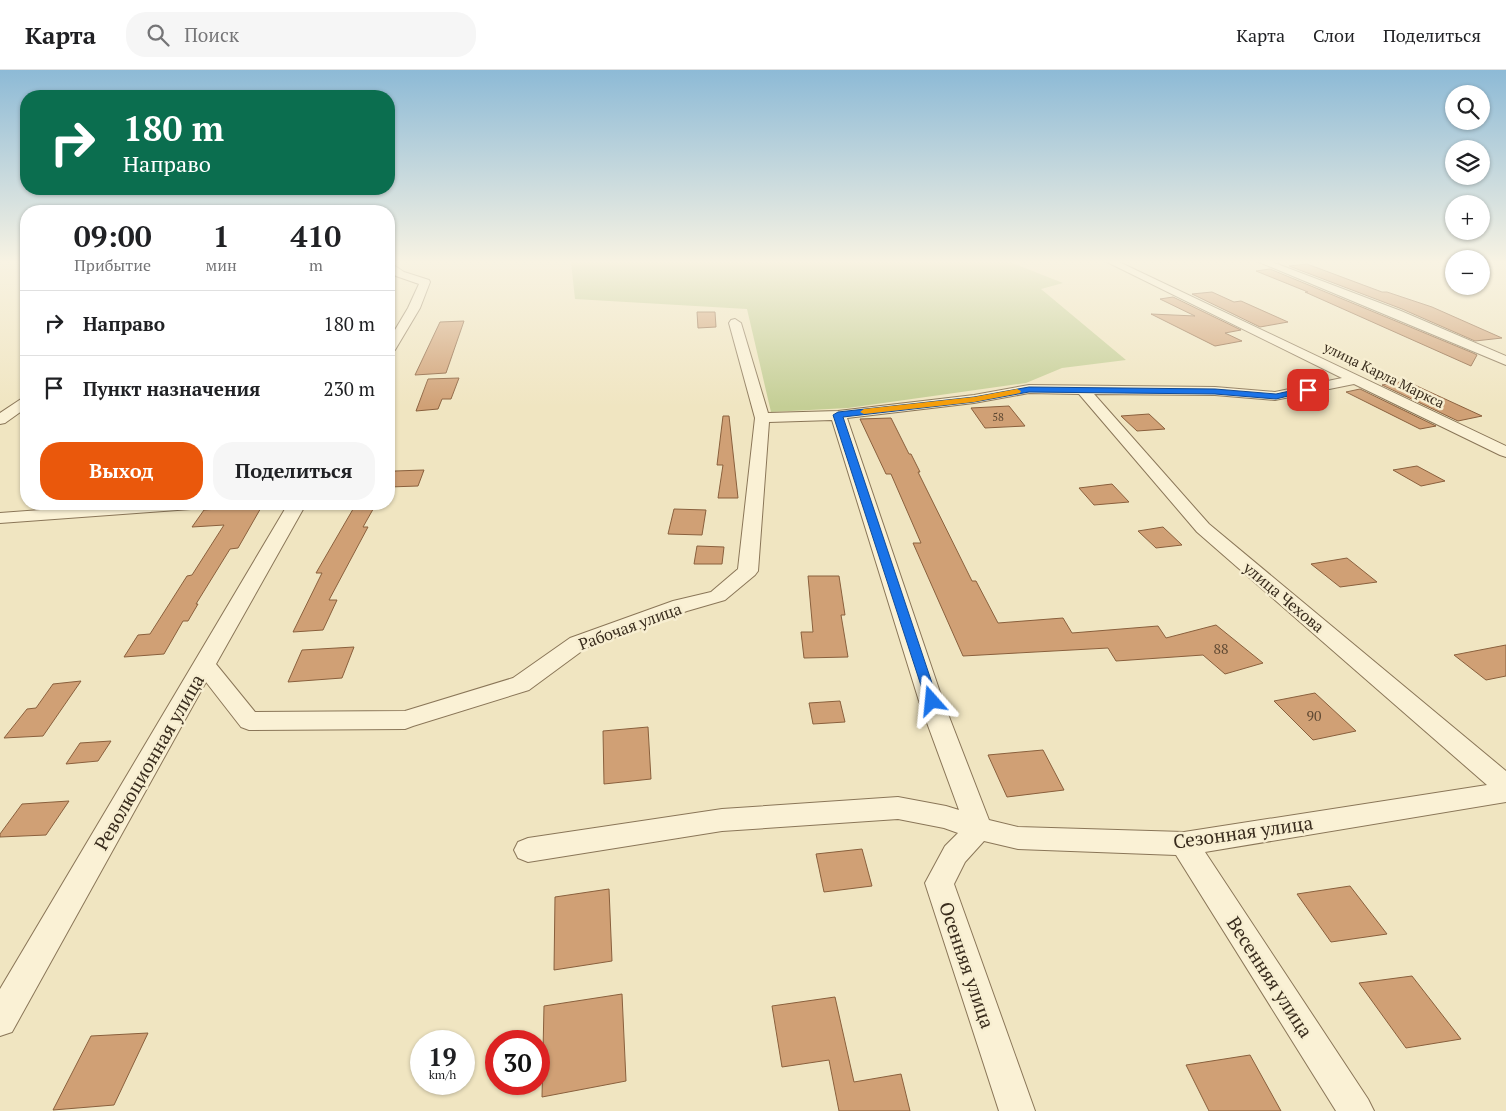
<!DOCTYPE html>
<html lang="ru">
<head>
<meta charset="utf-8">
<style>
	:root { --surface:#fff; --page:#f6f6f6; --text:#202124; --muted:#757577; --line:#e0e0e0; --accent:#ea580c }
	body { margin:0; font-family:"PT Serif",serif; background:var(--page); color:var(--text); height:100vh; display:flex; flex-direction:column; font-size:19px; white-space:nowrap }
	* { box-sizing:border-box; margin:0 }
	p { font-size:16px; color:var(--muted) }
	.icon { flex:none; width:28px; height:28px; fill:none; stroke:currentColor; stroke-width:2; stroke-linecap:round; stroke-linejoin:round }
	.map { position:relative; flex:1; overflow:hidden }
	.side { position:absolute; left:20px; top:135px; width:375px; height:305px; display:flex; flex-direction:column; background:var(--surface); border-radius:20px; box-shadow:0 1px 4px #0004 }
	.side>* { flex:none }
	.top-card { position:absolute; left:20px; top:20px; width:375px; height:105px; border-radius:20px; box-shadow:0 1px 4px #0004; background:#0b6e4f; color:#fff; overflow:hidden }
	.buttons { position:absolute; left:1445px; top:15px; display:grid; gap:10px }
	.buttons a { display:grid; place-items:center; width:45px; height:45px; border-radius:50%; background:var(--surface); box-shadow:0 1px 4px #0004; font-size:25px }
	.speed { position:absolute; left:410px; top:960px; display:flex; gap:10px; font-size:25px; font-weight:700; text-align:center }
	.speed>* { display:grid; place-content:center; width:65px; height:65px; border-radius:50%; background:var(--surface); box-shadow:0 1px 4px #0004; line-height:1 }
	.speed small { font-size:12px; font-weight:400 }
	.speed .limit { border:8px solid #d22; background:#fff; color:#111 }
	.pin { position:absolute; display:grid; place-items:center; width:42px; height:42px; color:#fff; margin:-21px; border-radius:10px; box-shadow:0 2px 8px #0006 }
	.me { position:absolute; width:55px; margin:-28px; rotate:342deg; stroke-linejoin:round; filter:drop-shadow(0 0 4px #0008) }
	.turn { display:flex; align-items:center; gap:18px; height:105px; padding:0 20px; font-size:22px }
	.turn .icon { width:65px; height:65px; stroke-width:2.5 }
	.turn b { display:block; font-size:35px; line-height:42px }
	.eta { display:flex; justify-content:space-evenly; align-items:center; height:85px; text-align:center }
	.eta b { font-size:30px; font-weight:700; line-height:35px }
	.cta { display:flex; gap:10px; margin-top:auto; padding:10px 20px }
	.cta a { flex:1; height:58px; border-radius:20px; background:var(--accent); color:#fff; font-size:20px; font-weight:700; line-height:58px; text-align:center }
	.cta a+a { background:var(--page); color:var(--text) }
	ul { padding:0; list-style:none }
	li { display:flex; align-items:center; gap:15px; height:65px; padding:0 20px; border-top:1px solid var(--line) }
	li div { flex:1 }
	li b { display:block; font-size:19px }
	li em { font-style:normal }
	header { display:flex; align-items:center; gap:30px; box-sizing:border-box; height:70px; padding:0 25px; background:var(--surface); border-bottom:1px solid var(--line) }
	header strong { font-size:24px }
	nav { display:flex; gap:28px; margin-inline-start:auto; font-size:18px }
	.search { width:350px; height:45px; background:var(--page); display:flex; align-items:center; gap:12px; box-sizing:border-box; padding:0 18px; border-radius:20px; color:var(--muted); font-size:19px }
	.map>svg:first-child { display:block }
	.green { fill:#c4ce95 }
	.building { fill:#d0a075; stroke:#8a603d }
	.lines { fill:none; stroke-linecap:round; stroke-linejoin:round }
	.minor-casing { stroke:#8a7658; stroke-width:2 }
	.minor { fill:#faf1d5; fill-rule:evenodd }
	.route { fill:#1a73e8; stroke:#114b97 }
	.slow { fill:#f59e0b }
	.labels { text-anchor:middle; stroke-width:5; stroke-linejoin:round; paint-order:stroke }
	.far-number-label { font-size:11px; fill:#5f4933 }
	.far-street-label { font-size:14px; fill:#392c1d; stroke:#f7eed1 }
	.number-label { font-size:14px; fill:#5f4933 }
	.street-label { font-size:16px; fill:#392c1d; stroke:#f7eed1 }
	.near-street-label { font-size:19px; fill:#392c1d; stroke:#f7eed1 }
</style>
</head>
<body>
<header>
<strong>Карта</strong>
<div class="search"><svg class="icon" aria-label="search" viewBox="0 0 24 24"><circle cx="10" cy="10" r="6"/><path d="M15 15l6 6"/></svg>Поиск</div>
<nav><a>Карта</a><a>Слои</a><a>Поделиться</a></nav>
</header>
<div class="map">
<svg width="1506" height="1041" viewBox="0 0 1506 1041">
	<rect width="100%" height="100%" fill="#f0e5c1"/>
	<path class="green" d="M571,192H1010L1063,213L1041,219L1126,290L1062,298L1026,313L848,338L771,342L747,239L575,229Z"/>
	<path class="building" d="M1307,194L1382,222H1387L1432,237L1502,268L1475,271L1402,239L1289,196Z
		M1270,199L1473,283L1477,285L1471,296L1305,222H1308L1256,201Z
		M1212,222L1234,232L1241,231L1288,252L1260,257L1192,224Z
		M1173,227L1241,260L1225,263L1242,271L1215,276L1151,244L1195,246L1160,229Z
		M697,242H715L716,257L698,258Z
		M464,251L446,303L415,305L440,252Z
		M459,308L451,329H442L438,339L416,341L428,309Z
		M1406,311L1482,346L1458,351L1382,315Z
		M1360,319L1436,356L1420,359L1346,322Z
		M1009,336L1025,356L985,358L971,338Z
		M1149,344L1165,359L1137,361L1121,346Z
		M723,346H729L738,428H718L723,395H717Z
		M891,348L909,384H911L920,402H918L972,511H976L998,553L1063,548L1072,563L1158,556L1166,568L1216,555L1263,593L1225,604L1203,585L1116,591L1108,578L963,586L913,473H921L891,404H886L860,349Z
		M1417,396L1445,411L1421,416L1393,400Z
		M424,400L418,416L389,417L395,401Z
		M1112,414L1129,432L1094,435L1079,418Z
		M356,434H376L363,457H368L329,530H337L323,560L293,562L322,503H316Z
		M262,436L238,478L230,479L196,534H198L188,551H183L164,584L124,587L138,565L150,564L187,506L192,505L224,455L192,457L204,440Z
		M674,439L706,440L702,465L668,464Z
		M1163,457L1182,475L1156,478L1138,461Z
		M697,476L724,477L722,494H694Z
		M1347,488L1377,512L1340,517L1311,494Z
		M808,506H839L845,545H841L848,587L804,588L801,562H813Z
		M1506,575V606L1486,610L1454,585Z
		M354,577L342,608L288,612L302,580Z
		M81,611L43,666L4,668L27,639L36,638L53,614Z
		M1315,623L1356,661L1313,670L1274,631Z
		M840,631L845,652L813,654L809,633Z
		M648,657L651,709L604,714L603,661Z
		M111,671L98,691L66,694L80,673Z
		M1043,680L1064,720L1007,727L988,685Z
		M69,731L46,765L0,767V764L22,734Z
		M862,779L872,816L824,822L816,784Z
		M1350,816L1387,864L1331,872L1297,824Z
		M609,819L612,891L554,900L555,827Z
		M1412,906L1461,969L1406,978L1359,913Z
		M622,924L626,1011L542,1027L544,936Z
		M835,927L854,1012L901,1004L910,1041H839L829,990L782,997L772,936Z
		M148,963L114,1035L53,1040L91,966Z
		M1250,985L1281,1041H1209L1186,995Z"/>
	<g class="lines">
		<defs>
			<path id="minor" d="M1107,192H1119L1506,376V387L1500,385L1354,314L1275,330L1215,325L1094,324L1209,454L1506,701V732L1205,782L1368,1029L1374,1041H1336L1176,785L1018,779L984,771L965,792L954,814L1035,1041H999L925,813L945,776L958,763L944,758L898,749L722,761L528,792L518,788L514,780L518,772L528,768L722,739L898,727L946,736L959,740L919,631L832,350L769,352L758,501L755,505L725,530L687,541L586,578L529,620L413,656L405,659L249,660L241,657L206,612L12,962L0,966V919L288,434H306L216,594L255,642L405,641L513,608L570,568L673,531L711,522L738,499L755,348L729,253L731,250L735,249L741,253L768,343L838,341L974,325L1029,315L1215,317L1275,322L1342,308ZM1029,323L1079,324L1197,462L1487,715L1184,762L1018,757L989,750L943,631L847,348L974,333Z
				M1259,192H1272L1401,241L1506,286V295Z
				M392,194L404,202L429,210L430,212L420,238L395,280L389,284V270L408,238L419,214L396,206L389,200V195Z
				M26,328V338L5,353L0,354V343L21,329Z
				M122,434H200L197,438L191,439L0,453V443Z"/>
		</defs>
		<use href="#minor" class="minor-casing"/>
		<use href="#minor" class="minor"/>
	</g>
	<linearGradient id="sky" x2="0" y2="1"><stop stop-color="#8dbad6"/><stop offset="0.57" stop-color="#f8f3e3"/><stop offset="1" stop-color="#f8f3e3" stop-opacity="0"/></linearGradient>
	<rect width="1506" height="337" fill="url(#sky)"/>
	<path class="route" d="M1029,317L1215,319L1276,324L1308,317L1312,320L1276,329L1215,324L1029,322L974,332L843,347L938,631L936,634H927L833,345L838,342L974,327Z"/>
	<path class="slow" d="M1017,319L1021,321L1020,323L974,332L864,344L860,342L864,339L974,327Z"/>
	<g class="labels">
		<g class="far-number-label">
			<text x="998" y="351">58</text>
		</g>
		<g class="far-street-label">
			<text transform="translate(1384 305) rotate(26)" y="5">улица Карла Маркса</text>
		</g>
		<g class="number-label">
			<text x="1221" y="584">88</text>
			<text x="1314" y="651">90</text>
		</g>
		<g class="street-label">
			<text transform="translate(1284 527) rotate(40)" y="6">улица Чехова</text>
			<text transform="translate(630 556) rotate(-20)" y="6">Рабочая улица</text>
		</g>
		<g class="near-street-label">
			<text transform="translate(149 692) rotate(-60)" y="7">Революционная улица</text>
			<text transform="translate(1243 762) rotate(-8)" y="7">Сезонная улица</text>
			<text transform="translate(967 895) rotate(71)" y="7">Осенняя улица</text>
			<text transform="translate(1270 907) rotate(57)" y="7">Весенняя улица</text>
		</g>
	</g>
</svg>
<div class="buttons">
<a><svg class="icon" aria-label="search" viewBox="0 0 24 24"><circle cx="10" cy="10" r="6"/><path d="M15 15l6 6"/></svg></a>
<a><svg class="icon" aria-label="layers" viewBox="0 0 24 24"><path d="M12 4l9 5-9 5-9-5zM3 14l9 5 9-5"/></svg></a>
<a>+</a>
<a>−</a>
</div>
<div class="speed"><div>19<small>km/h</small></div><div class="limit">30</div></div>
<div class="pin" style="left:1308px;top:320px;background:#d93025"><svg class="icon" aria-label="arrive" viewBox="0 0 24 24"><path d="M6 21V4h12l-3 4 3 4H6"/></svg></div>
<svg class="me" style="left:932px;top:631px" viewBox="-20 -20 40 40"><path d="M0-17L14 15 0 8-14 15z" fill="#1a73e8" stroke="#fff" stroke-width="4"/></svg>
<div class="top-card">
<div class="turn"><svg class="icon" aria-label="right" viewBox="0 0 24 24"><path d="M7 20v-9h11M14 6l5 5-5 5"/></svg><div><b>180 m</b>Направо</div></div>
</div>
<section class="side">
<div class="eta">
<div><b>09:00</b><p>Прибытие</p></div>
<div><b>1</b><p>мин</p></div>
<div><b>410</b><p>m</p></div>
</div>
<ul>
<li><svg class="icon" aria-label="right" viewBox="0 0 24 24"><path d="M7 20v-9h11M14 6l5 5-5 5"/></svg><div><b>Направо</b></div><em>180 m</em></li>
<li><svg class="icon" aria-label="arrive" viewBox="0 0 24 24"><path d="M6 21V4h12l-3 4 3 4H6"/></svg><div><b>Пункт назначения</b></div><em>230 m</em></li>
</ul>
<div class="cta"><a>Выход</a><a>Поделиться</a></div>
</section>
</div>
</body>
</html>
